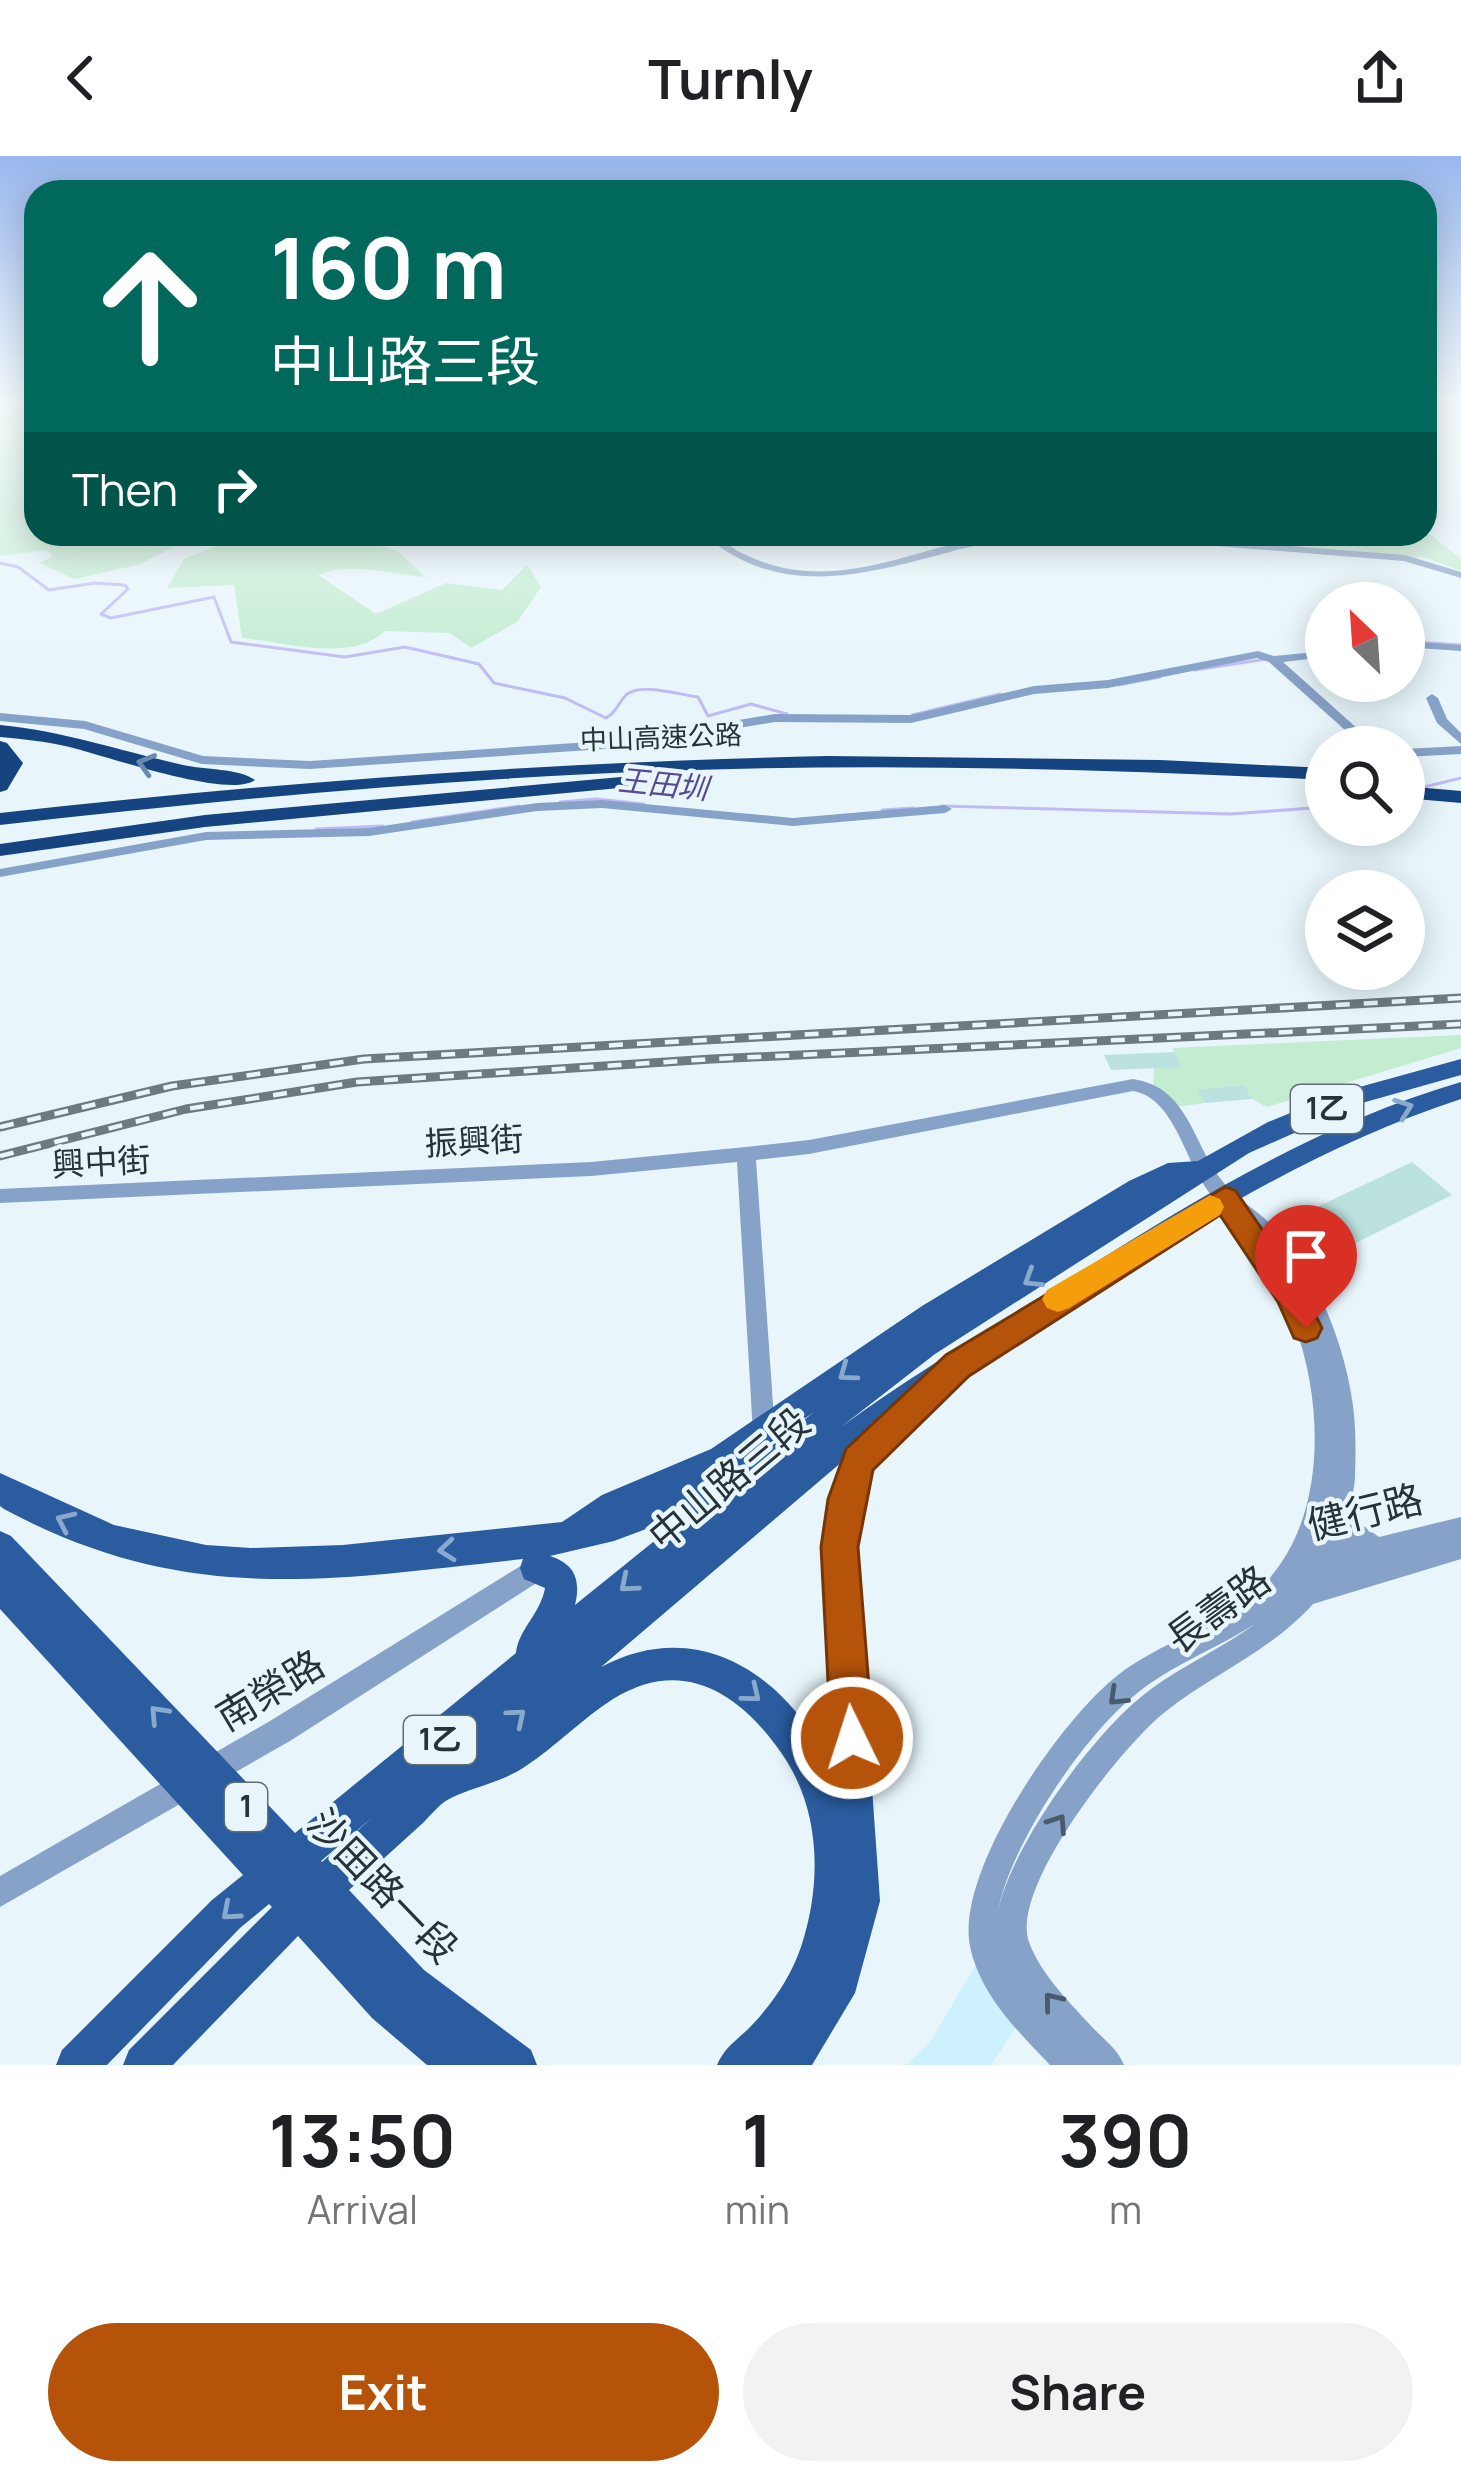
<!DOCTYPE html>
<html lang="en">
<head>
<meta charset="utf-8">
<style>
	:root { --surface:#fff; --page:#f2f2f2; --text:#202124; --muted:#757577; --accent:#b45309 }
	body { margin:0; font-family:Manrope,"Noto Sans TC",sans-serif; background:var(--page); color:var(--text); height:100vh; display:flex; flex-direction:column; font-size:45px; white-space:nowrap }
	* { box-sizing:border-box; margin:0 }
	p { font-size:39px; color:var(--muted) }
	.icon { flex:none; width:66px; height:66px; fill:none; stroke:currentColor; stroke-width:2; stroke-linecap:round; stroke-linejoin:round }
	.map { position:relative; height:1909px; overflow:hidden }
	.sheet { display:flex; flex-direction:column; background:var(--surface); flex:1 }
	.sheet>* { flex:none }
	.top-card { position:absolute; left:24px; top:24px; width:1413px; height:366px; border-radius:36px; box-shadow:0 6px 30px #0003; background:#00695c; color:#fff; overflow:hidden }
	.needle { width:78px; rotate:335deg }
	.tools { position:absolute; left:1305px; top:426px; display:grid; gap:24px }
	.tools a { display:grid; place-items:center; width:120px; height:120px; border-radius:50%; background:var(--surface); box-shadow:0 6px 30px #0003; font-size:60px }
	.pin { position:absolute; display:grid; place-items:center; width:102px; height:102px; color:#fff; margin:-123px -51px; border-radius:50% 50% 50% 0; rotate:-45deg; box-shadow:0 0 12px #0007 }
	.pin .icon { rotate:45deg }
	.me { position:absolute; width:132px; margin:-66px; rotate:356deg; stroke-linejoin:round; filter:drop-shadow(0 0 9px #0008) }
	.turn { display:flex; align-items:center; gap:42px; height:252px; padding:0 48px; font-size:54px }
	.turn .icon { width:156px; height:156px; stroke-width:2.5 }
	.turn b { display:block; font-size:84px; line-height:102px }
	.then { display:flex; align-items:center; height:114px; padding:0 48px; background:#0003; gap:24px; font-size:45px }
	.eta { display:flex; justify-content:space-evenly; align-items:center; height:204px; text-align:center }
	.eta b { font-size:72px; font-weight:700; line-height:84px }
	.cta { display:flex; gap:24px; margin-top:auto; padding:24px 48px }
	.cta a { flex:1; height:138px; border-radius:72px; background:var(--accent); color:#fff; font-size:48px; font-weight:700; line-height:138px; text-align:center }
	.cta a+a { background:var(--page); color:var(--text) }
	header { display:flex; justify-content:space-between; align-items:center; height:156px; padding:0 48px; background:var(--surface); font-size:54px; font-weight:700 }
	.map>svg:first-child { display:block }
	.built { fill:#cef1ff }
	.green { fill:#c3ecd1 }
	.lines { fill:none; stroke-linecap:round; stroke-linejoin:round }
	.stream { stroke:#c1bbf5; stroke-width:3 }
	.building { fill:#bbe2de }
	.minor { fill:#87a2c8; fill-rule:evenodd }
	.major { fill:#2a5c9f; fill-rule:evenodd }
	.highway { fill:#154480; fill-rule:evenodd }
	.rail-casing { stroke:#6d7b80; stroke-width:9 }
	.rail { stroke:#e8f6fb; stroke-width:4.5; stroke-dasharray:14; stroke-linecap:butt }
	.oneway { stroke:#698bb1 }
	.oneway2 { stroke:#89a9cd }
	.oneway3 { stroke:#485a6b }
	.route { fill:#b45309; stroke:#753606; stroke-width:3 }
	.slow { fill:#f59e0b }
	.labels { text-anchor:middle; stroke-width:9; stroke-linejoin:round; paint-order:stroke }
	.far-street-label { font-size:27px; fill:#263439; stroke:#e8f6fb }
	.far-water-label { font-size:30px; font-style:italic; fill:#574a90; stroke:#e8f6fb }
	.shield { fill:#e8f6fb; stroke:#606e73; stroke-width:3 }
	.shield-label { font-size:30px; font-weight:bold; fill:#263439 }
	.street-label { font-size:33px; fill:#263439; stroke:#e8f6fb }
	.near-street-label { font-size:39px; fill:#263439; stroke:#e8f6fb }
</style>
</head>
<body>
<header><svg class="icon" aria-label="back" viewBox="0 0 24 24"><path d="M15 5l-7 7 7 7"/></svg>Turnly<svg class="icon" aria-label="share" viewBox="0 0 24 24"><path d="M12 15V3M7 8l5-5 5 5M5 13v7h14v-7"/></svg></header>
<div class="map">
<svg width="1461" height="1909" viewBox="0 0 1461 1909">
	<rect width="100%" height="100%" fill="#e8f6fb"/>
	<path class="built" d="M984,1795L1024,1860L991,1909H906L930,1886Z"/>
	<path class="green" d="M0,248H36V378H200L138,409L74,423L40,407L53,400L47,394L0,400Z
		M1425,374L1461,403V415L1427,402L1246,384L1107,378H1425Z
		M233,378H367L363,385L397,395L426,421C391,419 350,405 318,419L376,458L446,427L502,434L527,409L541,431L517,466L471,492L450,477L385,475C352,507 285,486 242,482L234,429L167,432L184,403L223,387Z
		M1461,879V892L1267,951L1252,943L1243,929L1198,933L1205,947L1168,952L1153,930L1154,912L1181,910L1172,892Z"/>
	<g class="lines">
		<path class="stream" d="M0,407L18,411L49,434L95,427L125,429L128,433L101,458L111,462L214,441L231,486L345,501L405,491L479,508L494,527L565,542L606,562C618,555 617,548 626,539C641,526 680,539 698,541L708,560L751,548L787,558
			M1404,485L1461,489
			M1195,514L1267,503
			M1118,529L1160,521
			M912,559L1000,538
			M1420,632L1461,622
			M560,646L596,643L644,648
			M942,650L1231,658L1326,651
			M882,654L913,652
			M412,666L519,650
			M316,673L383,670"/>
	</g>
	<path class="building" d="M1175,896L1182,911L1111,914L1104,899Z
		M1244,929L1252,943L1205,947L1197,933Z
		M1412,1006L1452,1039L1354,1088L1315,1052Z"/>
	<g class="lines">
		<path class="minor" d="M703,378C721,378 729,392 744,398C764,408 786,414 808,415C882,420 949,378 1022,378C1001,387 973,389 950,396C862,419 780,444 703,378Z
			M1100,378H1141L1405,399L1461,416V422L1404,405L1105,381Z
			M1404,485L1461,489V495L1404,491Z
			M1258,495L1274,500L1326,495V501L1283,506L1378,591H1364L1269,506L1257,502L1108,532L1034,538L911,567L775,566L619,592L310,613L202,608L84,573L0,565V557L85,565L203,600L310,605L619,584L775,558L911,559L1034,530L1108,524Z
			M1432,538L1438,542L1447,563L1461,577V588L1437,567L1426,542Z
			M1461,590V598L1404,601V593Z
			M602,644L793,662L945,649L952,653L945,657L793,670L602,652L537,655L369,680L206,684L0,721V713L206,676L369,672L537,647Z
			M1133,923C1187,931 1192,984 1220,1022C1234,1042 1256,1053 1274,1071C1314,1115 1341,1178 1351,1237C1356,1264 1356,1292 1355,1320C1355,1331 1350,1345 1353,1356C1356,1367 1370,1374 1379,1381L1461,1361V1403L1313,1448C1271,1495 1214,1517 1165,1556C1123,1589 1009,1732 1029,1786C1041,1819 1072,1849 1095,1874C1106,1885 1118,1894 1124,1909H1050C1017,1874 980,1839 970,1790C955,1716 1060,1564 1118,1519C1160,1486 1217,1472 1257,1435C1327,1371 1325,1253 1295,1170C1282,1134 1258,1100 1235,1069C1224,1054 1211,1041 1202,1026C1184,997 1171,941 1133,935L809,998L756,1004L775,1277L772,1284L764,1287L756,1284L753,1277L737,1006L591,1020L0,1047V1033L591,1006L746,991L809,984ZM1255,1468C1222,1492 1184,1509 1151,1533C1096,1573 1012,1688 998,1755C1010,1690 1083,1580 1135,1539C1171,1509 1216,1493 1255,1468Z
			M540,1398L549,1401L552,1410L549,1419L290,1585L0,1751V1720L270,1565Z"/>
		<path class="major" d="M1461,903V919L1362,947L1249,997L935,1198L841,1271C912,1219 988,1174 1063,1127C1189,1047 1317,968 1461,926V943C1267,1006 1098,1132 929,1242L932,1249L928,1258L872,1312L855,1391L880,1745L855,1837L812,1909H717C725,1890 739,1883 752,1869C773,1847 791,1820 801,1791C822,1728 821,1654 782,1598C741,1538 683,1499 613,1543C582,1563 556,1590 526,1610C503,1626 473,1631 451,1642C441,1646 431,1659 424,1666C399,1689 374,1711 349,1734L424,1814L531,1894L537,1909H427L372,1862L298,1780L173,1909H123L129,1894L272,1751L269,1748L240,1772L107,1909H56L62,1894L212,1744L243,1719L0,1453V1375L11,1380L295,1677L516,1497C518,1474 541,1457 545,1432L524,1423L520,1412L523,1403C328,1424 186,1451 4,1353L0,1350V1317L114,1369L206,1389L251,1392L343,1389L562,1366L602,1339L711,1293L922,1150L1129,1025L1168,1007L1198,1005L1268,966L1345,935ZM814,1256L764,1296L760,1294ZM843,1305L823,1391L834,1618C793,1524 702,1457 601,1511ZM689,1357L575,1449C581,1424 575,1408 550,1400L614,1385ZM374,1660L322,1706L321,1705Z"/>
		<path class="highway" d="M0,569C63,575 121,595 183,609C205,614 238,612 255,624C228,644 102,598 65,590C43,585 22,583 0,581Z
			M0,585L7,587L23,607L7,634L0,636Z
			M828,600L1160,604L1326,612V624C1105,613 884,607 662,615C440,623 220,644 0,669V657C276,626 550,606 828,600Z
			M676,616L683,618V626L205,671L0,700V688L205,659Z
			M1404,630L1461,635V647L1404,642Z"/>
		<defs>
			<path id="rail" d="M0,971L172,930L364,903L1461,842
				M0,1000L186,953L357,926L712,903L1461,868"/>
		</defs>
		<use href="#rail" class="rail-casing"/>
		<use href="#rail" class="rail"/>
	</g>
	<defs><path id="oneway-chevron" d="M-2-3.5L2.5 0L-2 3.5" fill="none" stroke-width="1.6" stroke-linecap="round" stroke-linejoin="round" transform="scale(3)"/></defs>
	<use class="oneway" href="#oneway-chevron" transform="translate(146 608) rotate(-164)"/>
	<g class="oneway2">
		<use href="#oneway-chevron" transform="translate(1404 952) rotate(-20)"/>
		<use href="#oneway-chevron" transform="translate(1032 1123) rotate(148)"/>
		<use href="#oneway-chevron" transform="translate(847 1217) rotate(144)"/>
		<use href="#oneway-chevron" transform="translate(65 1365) rotate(-155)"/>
		<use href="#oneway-chevron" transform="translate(447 1394) rotate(174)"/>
		<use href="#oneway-chevron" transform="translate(628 1428) rotate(140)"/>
		<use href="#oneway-chevron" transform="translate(752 1538) rotate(39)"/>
		<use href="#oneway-chevron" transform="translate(158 1558) rotate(-133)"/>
		<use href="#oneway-chevron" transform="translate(517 1561) rotate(-40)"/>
		<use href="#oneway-chevron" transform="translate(230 1756) rotate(139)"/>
	</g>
	<g class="oneway3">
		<use href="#oneway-chevron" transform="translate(1117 1541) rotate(136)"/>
		<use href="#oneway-chevron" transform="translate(1058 1667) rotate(-56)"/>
		<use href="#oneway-chevron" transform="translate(1052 1845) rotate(-129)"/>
	</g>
	<linearGradient id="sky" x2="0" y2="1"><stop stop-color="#98b7ed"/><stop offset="0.48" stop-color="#f5fbfd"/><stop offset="1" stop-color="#f5fbfd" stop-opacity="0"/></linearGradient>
	<rect width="1461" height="515" fill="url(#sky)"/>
	<path class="route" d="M1225,1031L1235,1034L1301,1130L1322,1172L1317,1182L1306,1186L1294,1182L1278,1146L1220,1059L969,1220L873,1314L858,1391L873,1582L867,1597L852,1603L837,1597L831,1582L821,1391L828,1343L846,1293L946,1199Z"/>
	<path class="slow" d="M1210,1039L1220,1043L1224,1051L1220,1059L1069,1152L1058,1156L1047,1152L1042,1143L1047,1134Z"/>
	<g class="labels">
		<g class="far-street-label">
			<text transform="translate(661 582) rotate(-2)" y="9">中山高速公路</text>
		</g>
		<g class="far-water-label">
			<text transform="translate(663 629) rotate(6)" y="10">王田圳</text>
		</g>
		<g class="shield">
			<rect x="1291" y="929" width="72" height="48" rx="9"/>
			<rect x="404" y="1560" width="72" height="48" rx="9"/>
			<rect x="225" y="1627" width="42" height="48" rx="9"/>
		</g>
		<g class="shield-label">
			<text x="1327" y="963">1乙</text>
			<text x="440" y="1594">1乙</text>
			<text x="246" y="1661">1</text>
		</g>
		<g class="street-label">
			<text transform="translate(474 985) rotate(-3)" y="12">振興街</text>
			<text transform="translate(101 1006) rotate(-3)" y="12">興中街</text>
		</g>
		<g class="near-street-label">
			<text transform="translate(729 1323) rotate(-40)" y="14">中山路三段</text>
			<text transform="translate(1365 1356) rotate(-14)" y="14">健行路</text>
			<text transform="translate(1218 1453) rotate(-36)" y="14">長壽路</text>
			<text transform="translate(270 1534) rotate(-31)" y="14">南榮路</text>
			<text transform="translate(383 1730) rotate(46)" y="14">沙田路一段</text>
		</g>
	</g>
</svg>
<div class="tools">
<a><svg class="needle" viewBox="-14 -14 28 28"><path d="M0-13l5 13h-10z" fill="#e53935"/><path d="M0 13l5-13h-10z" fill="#757577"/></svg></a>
<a><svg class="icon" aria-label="search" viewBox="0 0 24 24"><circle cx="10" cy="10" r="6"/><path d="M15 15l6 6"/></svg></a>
<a><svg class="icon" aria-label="layers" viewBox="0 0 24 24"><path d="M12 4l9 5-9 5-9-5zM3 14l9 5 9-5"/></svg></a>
</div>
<div class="pin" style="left:1306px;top:1172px;background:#d93025"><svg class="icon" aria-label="arrive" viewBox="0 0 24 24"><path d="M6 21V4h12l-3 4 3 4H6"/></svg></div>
<svg class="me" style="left:852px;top:1582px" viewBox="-20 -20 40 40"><circle r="17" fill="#b45309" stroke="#fff" stroke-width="3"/><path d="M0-11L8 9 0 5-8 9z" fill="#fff"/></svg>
<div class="top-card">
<div class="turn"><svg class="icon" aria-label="ahead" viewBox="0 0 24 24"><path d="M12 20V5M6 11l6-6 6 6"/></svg><div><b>160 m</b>中山路三段</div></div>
<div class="then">Then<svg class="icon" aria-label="right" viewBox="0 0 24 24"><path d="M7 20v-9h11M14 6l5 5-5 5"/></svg></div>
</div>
</div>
<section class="sheet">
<div class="eta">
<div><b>13:50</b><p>Arrival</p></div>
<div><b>1</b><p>min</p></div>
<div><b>390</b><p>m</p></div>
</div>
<div class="cta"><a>Exit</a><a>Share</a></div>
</section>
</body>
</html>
